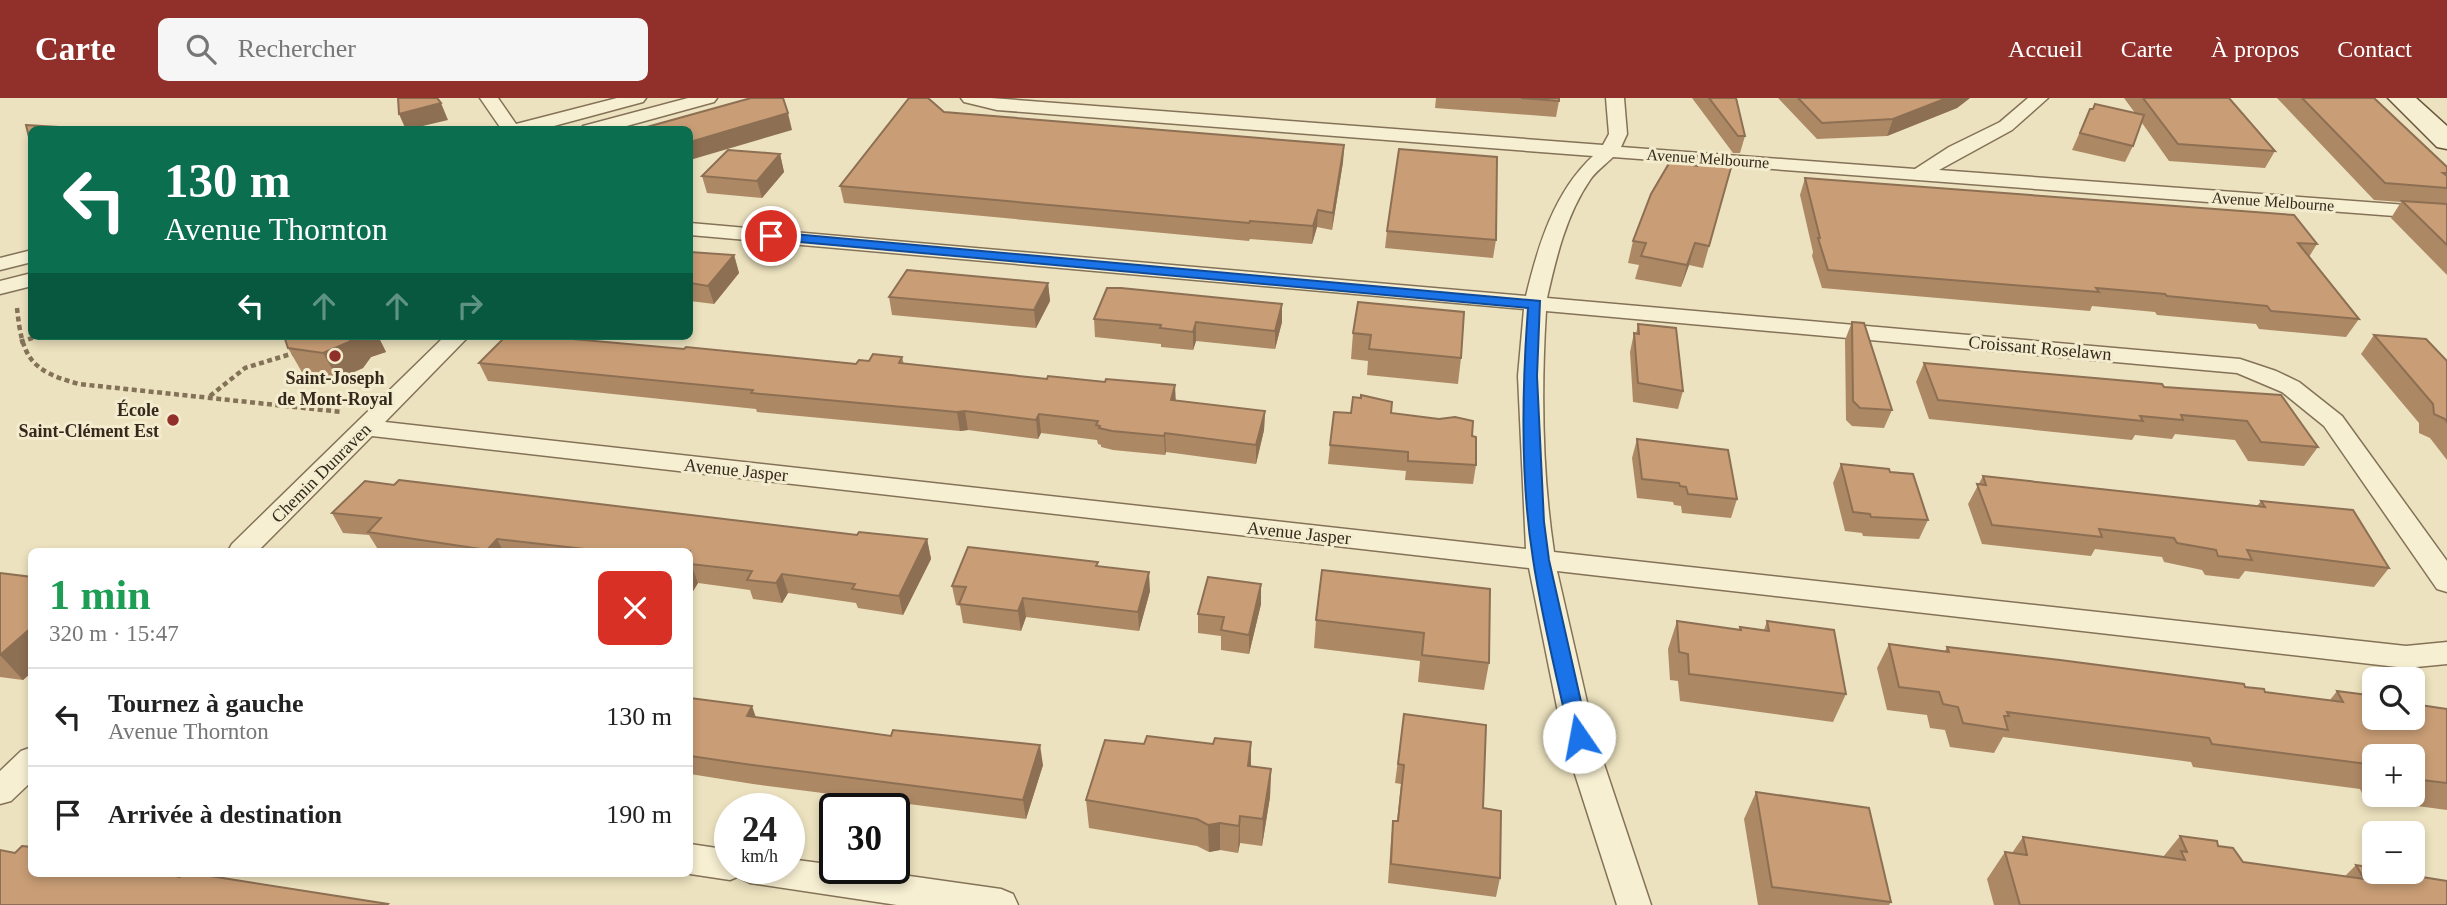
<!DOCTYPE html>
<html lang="fr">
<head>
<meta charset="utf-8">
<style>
	:root { --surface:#fff; --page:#f6f6f6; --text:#222; --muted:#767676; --line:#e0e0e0; --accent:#91302a }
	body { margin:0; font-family:"Times New Roman",serif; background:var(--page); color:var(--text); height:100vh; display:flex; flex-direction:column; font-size:26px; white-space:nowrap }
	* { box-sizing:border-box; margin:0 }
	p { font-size:23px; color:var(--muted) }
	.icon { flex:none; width:38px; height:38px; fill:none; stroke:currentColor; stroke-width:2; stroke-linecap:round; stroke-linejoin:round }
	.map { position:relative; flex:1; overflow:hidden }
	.sheet { position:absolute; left:28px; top:450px; width:665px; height:329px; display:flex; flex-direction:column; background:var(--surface); border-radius:10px; box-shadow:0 4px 10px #0003 }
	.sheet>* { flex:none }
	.hud { position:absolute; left:28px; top:28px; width:665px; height:214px; border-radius:10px; box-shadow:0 4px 10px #0003; background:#0b6e4f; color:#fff; overflow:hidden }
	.tools { position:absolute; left:2362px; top:569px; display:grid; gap:14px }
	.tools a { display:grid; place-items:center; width:63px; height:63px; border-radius:10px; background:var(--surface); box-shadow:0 4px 10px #0003; font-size:35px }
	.speed { position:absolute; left:714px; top:695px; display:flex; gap:14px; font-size:35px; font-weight:700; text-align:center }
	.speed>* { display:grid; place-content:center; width:91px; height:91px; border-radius:50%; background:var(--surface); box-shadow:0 4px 10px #0003; line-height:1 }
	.speed small { font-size:18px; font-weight:400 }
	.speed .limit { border:4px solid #111; border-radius:10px; background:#fff; color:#111 }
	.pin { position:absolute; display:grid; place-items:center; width:60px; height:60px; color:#fff; margin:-30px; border:4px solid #fff; border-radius:50%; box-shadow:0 2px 7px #0007 }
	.me { position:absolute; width:77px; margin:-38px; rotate:348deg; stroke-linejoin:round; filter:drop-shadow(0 0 5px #0008) }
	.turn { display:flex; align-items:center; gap:24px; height:147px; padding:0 21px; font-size:32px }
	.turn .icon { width:91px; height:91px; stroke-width:2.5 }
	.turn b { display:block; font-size:49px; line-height:60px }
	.lanes { display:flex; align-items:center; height:66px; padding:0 21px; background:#0003; justify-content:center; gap:35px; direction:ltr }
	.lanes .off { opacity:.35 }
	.round { display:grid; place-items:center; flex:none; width:74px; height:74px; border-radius:10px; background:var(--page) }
	.headline { display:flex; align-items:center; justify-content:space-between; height:119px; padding:0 21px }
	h1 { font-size:42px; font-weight:700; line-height:52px; color:#1e9e55 }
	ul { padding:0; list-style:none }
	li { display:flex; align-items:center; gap:21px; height:98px; padding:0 21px; border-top:2px solid var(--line) }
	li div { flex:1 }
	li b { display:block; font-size:26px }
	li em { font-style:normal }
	header { display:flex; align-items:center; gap:42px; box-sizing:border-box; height:98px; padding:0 35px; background:var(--accent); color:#fff }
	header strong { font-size:33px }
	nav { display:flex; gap:38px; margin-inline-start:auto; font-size:24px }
	.search { width:490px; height:63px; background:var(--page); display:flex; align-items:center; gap:18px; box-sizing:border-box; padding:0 24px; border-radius:10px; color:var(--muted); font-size:26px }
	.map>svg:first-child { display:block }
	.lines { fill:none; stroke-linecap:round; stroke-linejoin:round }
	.street-casing { stroke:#847258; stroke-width:3 }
	.secondary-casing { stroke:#66533b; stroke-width:3 }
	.path { stroke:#847258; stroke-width:4.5; stroke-dasharray:5 3.5; stroke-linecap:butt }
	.street { fill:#f7efd2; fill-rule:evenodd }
	.secondary { fill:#f7efd2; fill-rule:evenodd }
	.wall { fill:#ad8865; fill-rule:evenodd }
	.shaded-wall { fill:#8d6f53 }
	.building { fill:#c99e76; stroke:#8d6f53; stroke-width:2 }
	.route { fill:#1a73e8; stroke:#114b97; stroke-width:2 }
	.poi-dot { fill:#91302a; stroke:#f4ecce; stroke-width:2.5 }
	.labels { text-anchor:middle; stroke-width:6; stroke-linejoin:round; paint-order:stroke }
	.far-street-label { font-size:16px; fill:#34291c; stroke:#f4ecce }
	.street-label { font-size:18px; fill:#34291c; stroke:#f4ecce }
	.poi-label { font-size:18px; font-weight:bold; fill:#34291c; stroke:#f4ecce }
</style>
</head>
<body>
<header>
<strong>Carte</strong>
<div class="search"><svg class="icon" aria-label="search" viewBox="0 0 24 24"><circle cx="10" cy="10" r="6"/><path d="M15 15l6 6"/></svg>Rechercher</div>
<nav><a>Accueil</a><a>Carte</a><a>À propos</a><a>Contact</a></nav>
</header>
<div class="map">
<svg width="2447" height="807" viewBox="0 0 2447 807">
	<rect width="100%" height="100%" fill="#ece2bf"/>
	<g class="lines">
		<defs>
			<path id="street" d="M480,0H498L516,26L617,0H646L643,4L539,32H502Z
				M688,0H717L714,4L612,32H580L583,28Z
				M961,0H991L1603,47L1609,36L1606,0H1624L1627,36L1621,49L1915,71L1949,49L2000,24L2028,0H2048L2012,32L1939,72L2447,110V122L1613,59C1606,66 1595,74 1590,82C1566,117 1556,160 1547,200L2240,261L2276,273L2299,284L2342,318L2447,463V494L2437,491L2324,328L2282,294L2237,275L1546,213C1541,293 1542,374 1554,454L2406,548L2447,544V566L2406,570L1557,473L1595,639L1651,807H1617L1563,639L1529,470L372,338L258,453H228L232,446L445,238H469L385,324L1526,451L1518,278L1524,211L690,137V125L1526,198C1538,148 1554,94 1593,58L997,12L964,4Z
				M32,152V164L0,172V160Z
				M32,175V188L0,196V183Z
				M32,649V683L11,703L0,706V673L21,653Z
				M690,746L730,752V770H789V761L835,767V770H853L1001,791L1013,796L1018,807H897L750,785L737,779L730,782L690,776Z"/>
			<path id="secondary" d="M2388,0H2416L2447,28V51L2437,49Z"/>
		</defs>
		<use href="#street" class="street-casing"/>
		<use href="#secondary" class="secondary-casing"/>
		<path class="path" d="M17,210C22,259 30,273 79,286L342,314
			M20,244L39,238
			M210,298L245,270L294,255"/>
		<use href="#street" class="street"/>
		<use href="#secondary" class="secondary"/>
	</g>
	<path class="wall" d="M1436,0H1559V3L1556,19L1435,10Z
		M1692,0H1736L1745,38L1740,55H1733Z
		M1778,0H1970L1957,10L1887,38L1817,41Z
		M2124,0H2229L2275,53L2265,70L2169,63L2142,25L2133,48L2125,64L2072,52L2090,11L2135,15Z
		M2277,0H2374L2447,69V177L2391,120L2401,104L2374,102Z
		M944,14L1344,47L1343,64L1332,132L1317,129L1312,146L1250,141L1249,143L844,105L840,88Z
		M780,56L784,74L762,100L707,95L702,78Z
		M1695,57L1732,66L1703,170L1689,167L1681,189L1635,181L1639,167L1628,165L1633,143L1693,67Z
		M1805,80L2317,146L2309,159L2359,221L2346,239L2259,231L2256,226L2157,217L2155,214L2092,208L2090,213L1822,190L1812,158L1813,154L1800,97Z
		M1387,133L1496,142L1493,160L1385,150Z
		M690,154L734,157L739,175L714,206L690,203Z
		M1048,185L1050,203L1036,230L892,217L889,199Z
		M1358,204L1461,260L1458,286L1367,277L1368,263L1351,261L1353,235Z
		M1094,221L1282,224L1275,251L1196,243L1193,252L1161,249V246L1095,239Z
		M1852,224L1892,312L1884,330L1852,328L1846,322L1845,242Z
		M1638,226L1683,293L1678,311L1633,304L1630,254L1634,235L1636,236Z
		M2374,237L2447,263V362L2430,340L2419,335V325L2361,256Z
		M284,238H378L386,254L371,259L363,270L338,281L303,276L288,250Z
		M902,259L904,266L1176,303L1265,313L1264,332L1256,366L1166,354L1165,357L1113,352L1101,349V347L1098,346L1097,342L1041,335L1038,341L968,332L960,333L757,314L756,311L488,283L479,265L856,266L869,263Z
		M1924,265L2164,289L2318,349L2304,368L2248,363L2235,342L2175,336L2172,341L2135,337L2132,342L1929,321L1916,284Z
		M1391,315L1472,338L1476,367L1473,386L1405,382L1406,373L1328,366L1330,347Z
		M1637,341L1737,401L1731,420L1682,415L1681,408L1674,407L1673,404L1637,400L1632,360Z
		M1841,366L1890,374L1928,422L1919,441L1863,438L1862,435L1845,433L1833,385Z
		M1983,378L2257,408L2261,403L2389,470L2374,489L2245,473L2239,481L2205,477L2202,472L2164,464L2162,459L2095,451L2091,458L1982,446L1968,406Z
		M394,387L857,437L927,441L931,461L903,517L858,510L856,505L788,495L782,505L753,501L750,492L698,485L690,498V453H379L369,437L343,435L332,415Z
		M1098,468L1150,493L1139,533L1026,519L1021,533L963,525L960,508L956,507L952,488Z
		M0,475L32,479V574L23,582L0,579Z
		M1490,491L1489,565L1484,592L1418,584L1420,563L1314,550L1316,522Z
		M1261,506L1249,556L1221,552V538L1198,535V516Z
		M1677,523L1739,532L1740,529L1764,532L1767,523L1846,596L1833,624L1680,603L1678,583L1670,582L1668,551Z
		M1889,546L1945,553L1947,549L2245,589L2265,594L2330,602L2337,593L2375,620L2447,611V712L2365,701L2360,691L2193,669L2191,664L2003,639L1994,655L1950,649L1945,632L1930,630L1927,617L1887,612L1877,570ZM2375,658H2413V696H2375Z
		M690,600L756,619L1043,667L1026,721L753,686L690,676Z
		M1404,616L1483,710L1500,780L1496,799L1388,785L1391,742L1393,723H1397L1401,686L1395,685Z
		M1251,644V669L1271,671L1270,699L1262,748L1240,745L1238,755L1220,752L1209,754L1197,748L1089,730L1086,702L1144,646H1213Z
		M1756,694L1891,804L1889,807H1758L1744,721Z
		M2180,738L2218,748L2243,764L2345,778L2356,767L2416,778L2447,807H1994L1987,781L2005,754L2012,755L2023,739L2163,759Z"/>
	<path class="shaded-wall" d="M1947,0H1970L1957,10L1887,38L1893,21Z
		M441,5L448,22L406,32L399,16Z
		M788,15L792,32L690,62V44Z
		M1344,47L1343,64L1332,132L1333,115Z
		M780,56L784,74L762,100L757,83Z
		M1318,112L1317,129L1312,146L1313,128Z
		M1695,145L1689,167L1681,189L1687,167Z
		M734,157L739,175L714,206L708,188Z
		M1048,185L1050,203L1036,230L1034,212Z
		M1282,206V224L1275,251V233Z
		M1196,224V243L1193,252V234Z
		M354,238H378L386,254L371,259L363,270L338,281L323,255Z
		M1175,287L1176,306L1171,302Z
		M965,313L968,332L960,333L957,314Z
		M1265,313L1264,332L1256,366V347Z
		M1039,316L1041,335L1038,341L1036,322Z
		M1165,335L1166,354L1165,357L1164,338Z
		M497,441L503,453H488L487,452Z
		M927,441L931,461L903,517L899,498Z
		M691,466L698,485L690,498V468Z
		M1149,474L1150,493L1139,533L1138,514Z
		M782,476L788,495L782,505L776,485Z
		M1261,486V506L1249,556V537Z
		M1023,500L1026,519L1021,533L1018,513Z
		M32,529V574L23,582L0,557Z
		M752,608L759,628L747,618Z
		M1251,644V671L1248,668Z
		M1040,647L1043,667L1026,721L1023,702Z
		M1271,671L1270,699L1262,748L1263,721Z
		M1240,718V745L1238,755L1239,728Z
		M1220,725V752L1209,754L1208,727Z"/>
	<path class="building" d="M398,0H437L441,5L399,16Z
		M751,0H783L788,15L690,44V32H636Z
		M909,0H928L944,14L1344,47L1333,115L1318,112L1313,128L1250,123L1249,125L840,88Z
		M1521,0H1559V3Z
		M1709,0H1736L1745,38H1738Z
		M1798,0H1947L1893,21L1822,25Z
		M2143,0H2229L2275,53L2178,46Z
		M2302,0H2374L2447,69V75H2443L2447,78V90L2385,85Z
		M2095,6L2144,17L2133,48L2080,35L2090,11H2093Z
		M26,27L110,32H32V51Z
		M1399,51L1497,59L1496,142L1387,133Z
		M728,52L780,56L757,83L702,78Z
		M1695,57L1732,66L1709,148L1695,145L1687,167L1641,158L1646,145L1633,143L1651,96L1671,62L1697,68Z
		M1805,80L2294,117L2317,146L2298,145L2359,221L2271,213L2267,208L2167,198L2165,196L2096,190L2099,194L1828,172L1818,140H1820Z
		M2402,103L2447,106V147Z
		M690,154L734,157L708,188L690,185Z
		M907,172L1048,185L1034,212L889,199Z
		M1107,190H1121L1282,206L1275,233L1196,224L1193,234L1160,230L1161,227L1094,221Z
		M1358,204L1464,214L1461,260L1369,251L1371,237L1353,235Z
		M1852,224L1864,225L1892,312L1860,310L1853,303Z
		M1638,226L1676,230L1683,293L1638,285L1634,235L1639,236Z
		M2374,237L2426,241L2447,263V324L2445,321L2434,316L2433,306Z
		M284,238H354L349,244L323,255L288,250Z
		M506,238H539L684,251L686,249L856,266L859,262L869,263L873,256L902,259L899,265L1047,281L1048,278L1105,284L1106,281L1175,287L1171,302L1265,313L1256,347L1165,335L1164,338L1112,333L1099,330L1100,328L1096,327L1098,323L1039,316L1036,322L965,313L957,314L751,295L753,292L479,265Z
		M1924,265L2162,286L2164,289L2281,297L2318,349L2261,344L2247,323L2181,317L2183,322L2140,318L2143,323L1938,302Z
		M1361,297L1392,304L1391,315L1439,321L1455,319L1473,323L1472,338L1476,339V367L1408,363V354L1330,347L1334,314L1351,315L1353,299L1361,300Z
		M1637,341L1728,352L1737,401L1688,396L1686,389L1680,388L1679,385L1642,381Z
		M1841,366L1889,371L1890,374L1913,376L1928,422L1871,419L1870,416L1853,414Z
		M1983,378L2265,409L2261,403L2353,412L2389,470L2247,452L2252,462L2218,458L2216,452L2177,445L2174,440L2099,431L2102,439L1992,427L1977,386L1986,387Z
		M399,382L857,437L859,434L927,441L899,498L852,491L855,486L782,476L776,485L747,482L752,473L691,466L690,468V453H602L497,441L487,452L368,434L381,420L332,415L365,383L394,387Z
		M968,449L1098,464L1096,468L1149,474L1138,514L1023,500L1018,513L959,506L966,489L952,488Z
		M1322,472L1490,491L1489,565L1422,557L1424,535L1316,522Z
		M0,475L32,479V529L0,557Z
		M1208,479L1261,486L1249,537L1221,532L1224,519L1198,516Z
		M1677,523L1741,532L1740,529L1769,533L1767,523L1834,532L1846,596L1689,576L1688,556L1679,554Z
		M1889,546L1949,554L1947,549L2060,562L2244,586L2245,589L2264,591L2265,594L2343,604L2337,593L2375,598V620H2413V606L2447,611V685L2413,681V658H2375V667L2212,646L2209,640L2007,614L2009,618H2004L2008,632L1963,625L1958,609L1943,606L1939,594L1899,589Z
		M690,600L752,608L747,618L891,638L893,632L1040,647L1023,702L745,666L690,658Z
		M1404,616L1486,627L1483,710L1501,713L1500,780L1391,766L1393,723H1398L1404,667L1398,666Z
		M1147,638L1213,646L1215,640L1251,644L1248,668L1271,671L1263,721L1240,718L1239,728L1220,725L1208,727L1197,721L1086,702L1105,642L1144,646Z
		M1756,694L1869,710L1891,804L1772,789Z
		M2180,738L2217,743L2218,748L2233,750L2243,764L2364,781L2356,767L2375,770V774H2404L2414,775L2416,778L2447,783V807H2020L2005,754L2027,757L2023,739L2185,762L2181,753L2187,754Z
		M22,748L32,749V775H156L180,779L183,775H191L388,806L387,807H0V752L15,755Z"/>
	<path class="route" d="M771,134L1540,203L1537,278L1544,424L1549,462L1589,639L1586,645L1579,647L1572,645L1570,639C1557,580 1542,521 1533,461C1520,380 1522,291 1528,210L767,141V135Z"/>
	<g class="poi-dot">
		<circle cx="335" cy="258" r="7"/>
		<circle cx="173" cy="322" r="7"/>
	</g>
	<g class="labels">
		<g class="far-street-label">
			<text transform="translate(1708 60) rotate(4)" y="6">Avenue Melbourne</text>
			<text transform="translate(2273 103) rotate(4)" y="6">Avenue Melbourne</text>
		</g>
		<g class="street-label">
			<text transform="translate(2040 250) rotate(5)" y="6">Croissant Roselawn</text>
			<text transform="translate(736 372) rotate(6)" y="6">Avenue Jasper</text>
			<text transform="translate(321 375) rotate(-45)" y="6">Chemin Dunraven</text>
			<text transform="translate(1299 435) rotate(6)" y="6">Avenue Jasper</text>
		</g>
		<g class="poi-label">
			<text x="335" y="286">Saint-Joseph<tspan x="335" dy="21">de Mont-Royal</tspan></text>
			<text x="159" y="318" text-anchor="end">École<tspan x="159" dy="21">Saint-Clément Est</tspan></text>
		</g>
	</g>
</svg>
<div class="tools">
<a><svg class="icon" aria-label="search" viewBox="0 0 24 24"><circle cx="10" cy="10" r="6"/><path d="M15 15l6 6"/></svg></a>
<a>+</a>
<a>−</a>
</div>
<div class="speed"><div>24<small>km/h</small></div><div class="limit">30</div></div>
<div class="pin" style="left:771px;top:138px;background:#d93025"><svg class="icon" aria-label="arrive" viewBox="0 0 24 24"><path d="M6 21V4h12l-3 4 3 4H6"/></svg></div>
<svg class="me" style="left:1579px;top:639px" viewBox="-20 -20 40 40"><circle r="19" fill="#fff"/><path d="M0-13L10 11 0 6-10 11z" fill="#1a73e8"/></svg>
<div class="hud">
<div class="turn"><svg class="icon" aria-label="left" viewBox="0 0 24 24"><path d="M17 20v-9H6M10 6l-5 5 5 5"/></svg><div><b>130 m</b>Avenue Thornton</div></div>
<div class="lanes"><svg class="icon" aria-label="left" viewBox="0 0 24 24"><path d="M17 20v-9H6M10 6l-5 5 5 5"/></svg><svg class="icon off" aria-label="ahead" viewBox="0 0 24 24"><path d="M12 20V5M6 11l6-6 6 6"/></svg><svg class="icon off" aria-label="ahead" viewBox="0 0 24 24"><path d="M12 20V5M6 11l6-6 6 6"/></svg><svg class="icon off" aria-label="right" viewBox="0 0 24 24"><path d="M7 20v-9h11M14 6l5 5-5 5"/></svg></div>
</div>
<section class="sheet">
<div class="headline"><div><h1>1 min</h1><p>320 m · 15:47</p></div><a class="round" style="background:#d93025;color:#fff"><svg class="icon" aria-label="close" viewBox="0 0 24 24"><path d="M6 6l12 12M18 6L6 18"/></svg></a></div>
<ul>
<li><svg class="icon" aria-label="left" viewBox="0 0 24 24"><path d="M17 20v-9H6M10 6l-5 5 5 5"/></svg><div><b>Tournez à gauche</b><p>Avenue Thornton</p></div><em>130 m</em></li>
<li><svg class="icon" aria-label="arrive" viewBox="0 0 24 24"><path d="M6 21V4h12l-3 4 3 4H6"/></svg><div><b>Arrivée à destination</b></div><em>190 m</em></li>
</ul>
</section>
</div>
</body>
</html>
